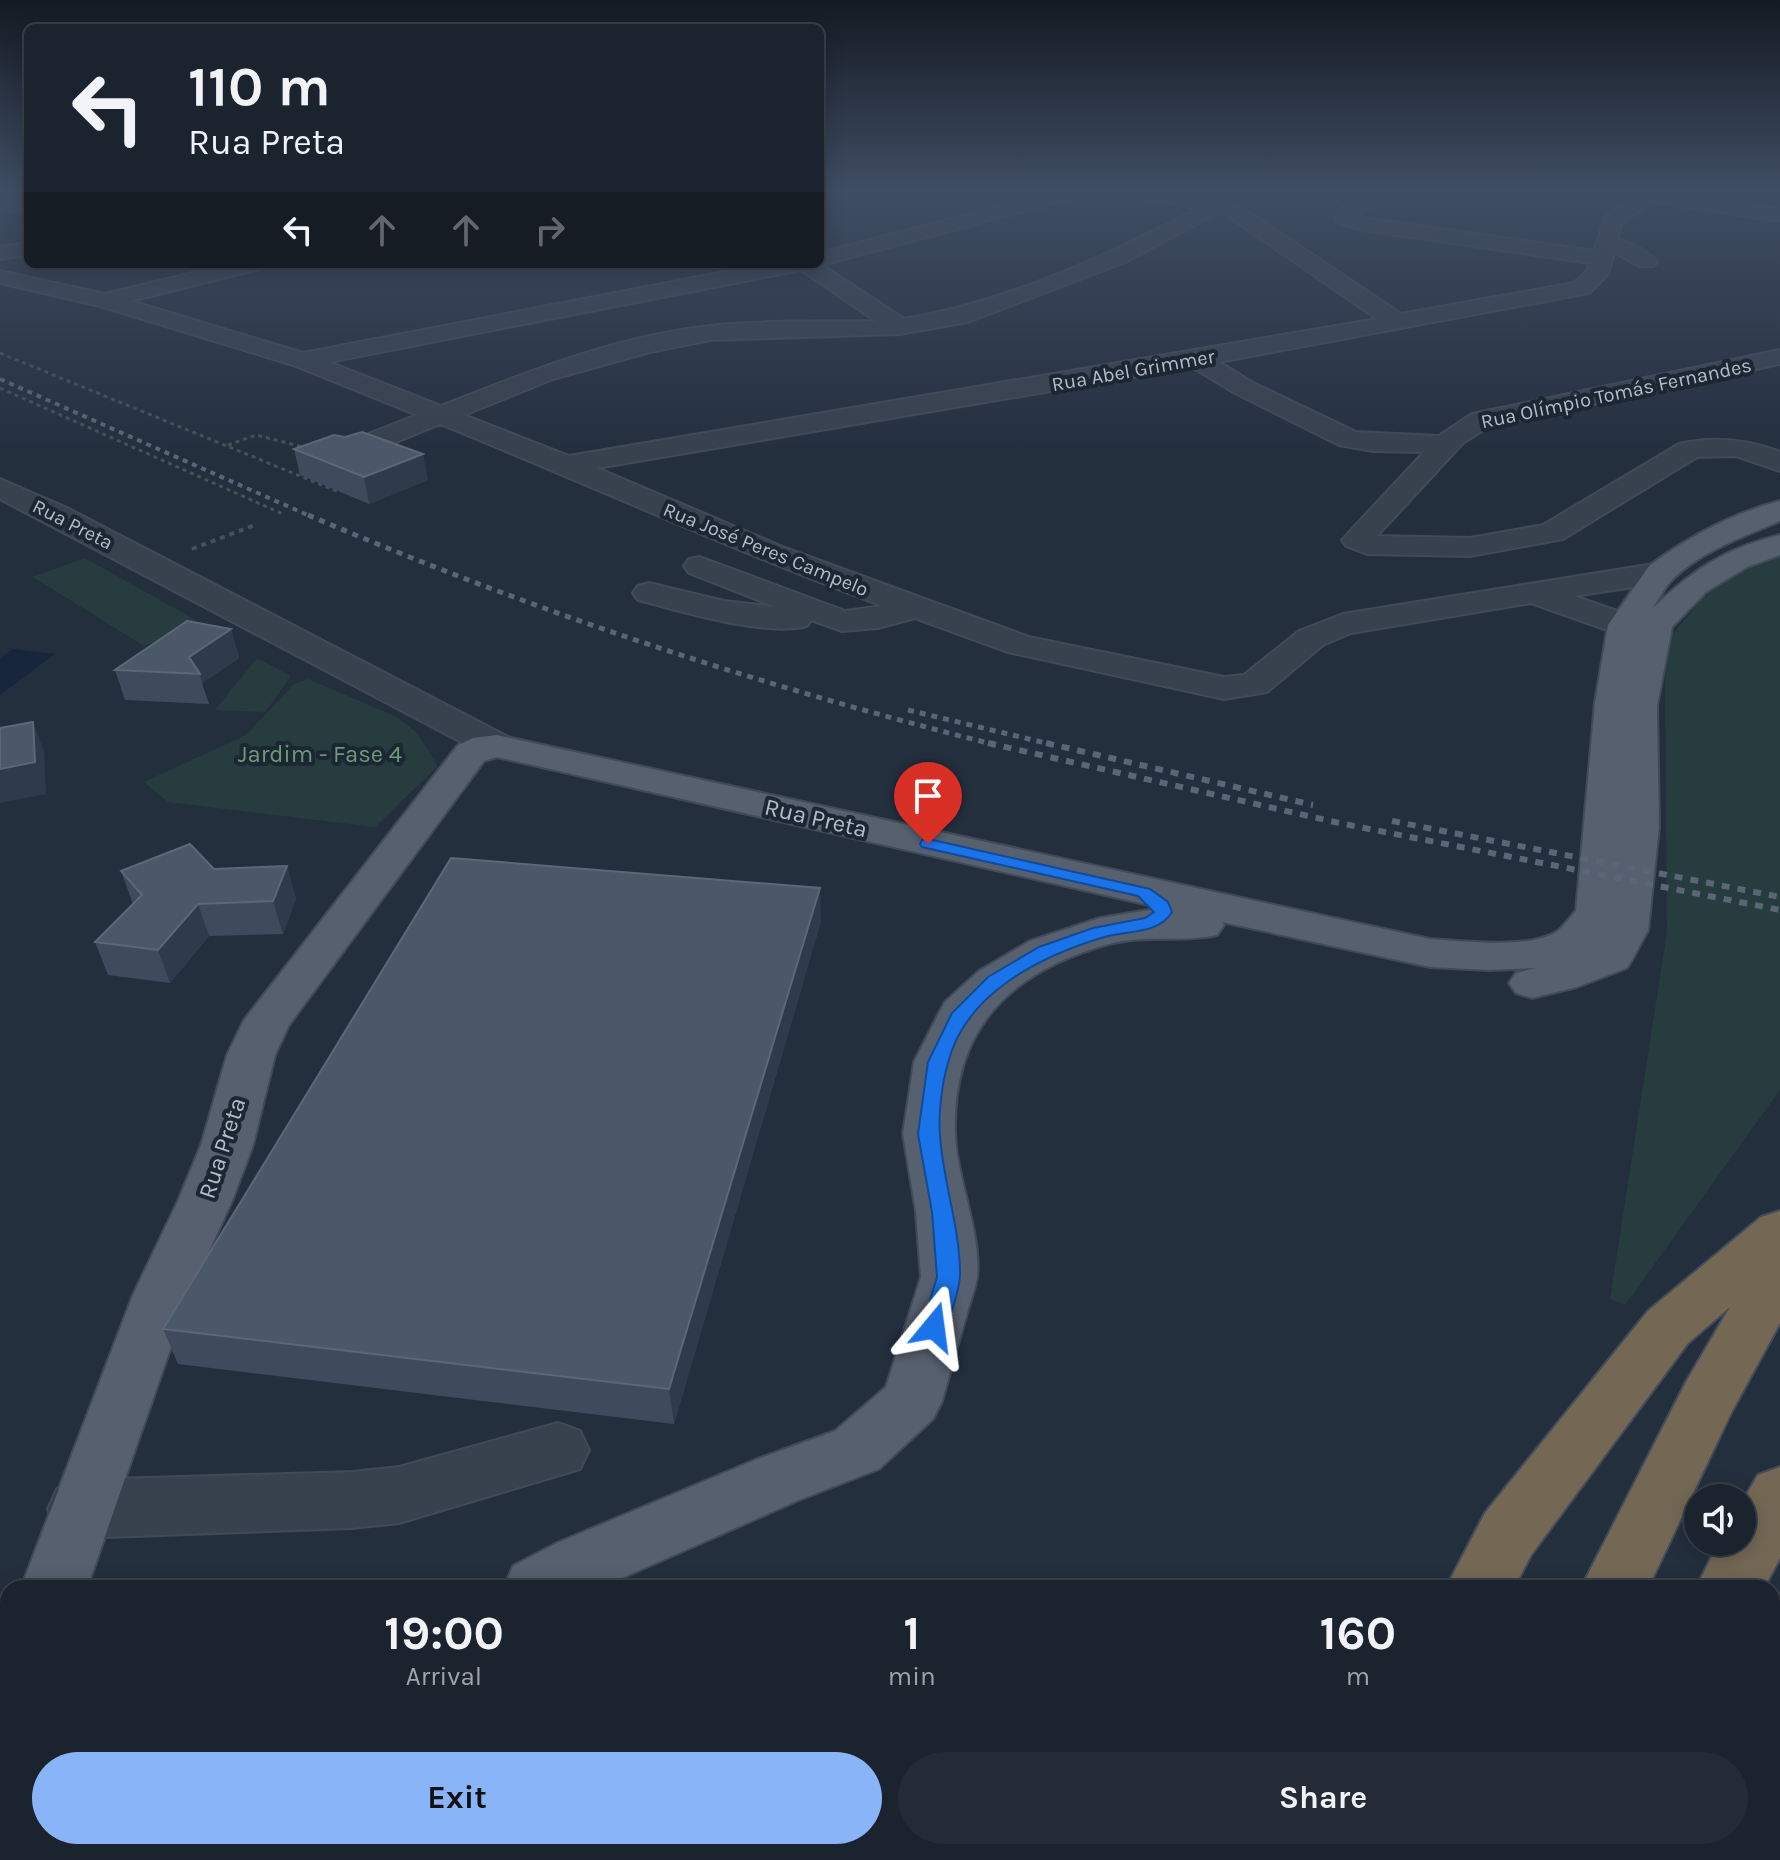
<!DOCTYPE html>
<html lang="en">
<head>
<meta charset="utf-8">
<style>
	:root { --surface:#1b232e; --page:#242b36; --text:#f1f3f6; --muted:#a0a4aa; --line:#39404a; --accent:#8ab4f8 }
	body { margin:0; font-family:Karla,sans-serif; background:var(--page); color:var(--text); height:100vh; display:flex; flex-direction:column; font-size:30px; white-space:nowrap }
	* { box-sizing:border-box; margin:0 }
	p { font-size:26px; color:var(--muted) }
	.icon { flex:none; width:44px; height:44px; fill:none; stroke:currentColor; stroke-width:2; stroke-linecap:round; stroke-linejoin:round }
	.map { position:relative; flex:1; overflow:hidden }
	.sheet { position:absolute; left:0px; top:1580px; width:1780px; height:280px; display:flex; flex-direction:column; background:var(--surface); border-radius:24px 24px 0 0; box-shadow:0 4px 20px #0003,0 0 0 2px var(--line) }
	.sheet>* { flex:none }
	.hud { position:absolute; left:24px; top:24px; width:800px; height:244px; border-radius:12px; box-shadow:0 4px 20px #0003,0 0 0 2px var(--line); background:#1b232e; color:var(--text); overflow:hidden }
	.fabs { position:absolute; left:1684px; top:1484px; display:grid; gap:16px }
	.fabs a { display:grid; place-items:center; width:72px; height:72px; border-radius:50%; background:var(--surface); box-shadow:0 4px 20px #0003,0 0 0 2px var(--line); font-size:40px }
	.pin { position:absolute; display:grid; place-items:center; width:68px; height:68px; color:#fff; margin:-82px -34px; border-radius:50% 50% 50% 0; rotate:-45deg; box-shadow:0 0 8px #0007 }
	.pin .icon { rotate:45deg }
	.me { position:absolute; width:88px; margin:-44px; rotate:16deg; stroke-linejoin:round; filter:drop-shadow(0 0 6px #0008) }
	.turn { display:flex; align-items:center; gap:28px; height:168px; padding:0 32px; font-size:36px }
	.turn .icon { width:104px; height:104px; stroke-width:2.5 }
	.turn b { display:block; font-size:56px; line-height:68px }
	.lanes { display:flex; align-items:center; height:76px; padding:0 32px; background:#0003; justify-content:center; gap:40px; direction:ltr }
	.lanes .off { opacity:.35 }
	.eta { display:flex; justify-content:space-evenly; align-items:center; height:136px; text-align:center }
	.eta b { font-size:48px; font-weight:700; line-height:56px }
	.cta { display:flex; gap:16px; margin-top:auto; padding:16px 32px }
	.cta a { flex:1; height:92px; border-radius:48px; background:var(--accent); color:#111; font-size:32px; font-weight:700; line-height:92px; text-align:center }
	.cta a+a { background:var(--page); color:var(--text) }
	.map>svg:first-child { display:block }
	.green { fill:#263c3f }
	.water { fill:#17263c }
	.lines { fill:none; stroke-linecap:round; stroke-linejoin:round }
	.minor-casing { stroke:#414a57; stroke-width:4 }
	.major-casing { stroke:#414a57; stroke-width:4 }
	.highway-casing { stroke:#434c59; stroke-width:4 }
	.path-far1 { stroke:#3f5557; stroke-width:3; stroke-dasharray:4 4; stroke-linecap:butt }
	.path { stroke:#3f5557; stroke-width:4; stroke-dasharray:5 5; stroke-linecap:butt }
	.minor { fill:#38414e; fill-rule:evenodd }
	.major { fill:#56606e; fill-rule:evenodd }
	.highway { fill:#746855; fill-rule:evenodd }
	.rail-far2 { stroke:#5a6575; stroke-width:4; stroke-dasharray:5 5; stroke-linecap:butt }
	.rail-far1 { stroke:#5a6575; stroke-width:5; stroke-dasharray:6 6; stroke-linecap:butt }
	.rail { stroke:#5a6575; stroke-width:6; stroke-dasharray:8 8; stroke-linecap:butt }
	.wall { fill:#3f4b5c }
	.shaded-wall { fill:#2f3b4b }
	.building { fill:#4b5868; stroke:#5c6777; stroke-width:2 }
	.route { fill:#1a73e8; stroke:#114b97; stroke-width:2 }
	.labels { text-anchor:middle; stroke-width:8; stroke-linejoin:round; paint-order:stroke }
	.far-street-label { font-size:20px; fill:#b4bcc9; stroke:#1d2633 }
	.park-label { font-size:24px; fill:#6b9a76; stroke:#1d2633 }
	.street-label { font-size:24px; fill:#b4bcc9; stroke:#1d2633 }
</style>
</head>
<body>
<div class="map">
<svg width="1780" height="1860" viewBox="0 0 1780 1860">
	<rect width="100%" height="100%" fill="#242f3e"/>
	<path class="green" d="M1780,554V1090L1625,1305L1610,1299L1667,932L1665,678L1669,639L1702,598L1742,570Z
		M85,558L201,623L144,646L33,577Z
		M257,658L291,676L265,712L215,710Z
		M308,679L397,717L417,733L438,766L375,827L168,802L144,782L246,735L294,684Z"/>
	<path class="water" d="M13,649L55,654L0,695V658Z"/>
	<g class="lines">
		<defs>
			<path id="minor" d="M1054,192H1083L1081,196L822,265L904,319C1007,302 1104,257 1197,209L1133,196L1131,192H1167L1240,206L1401,314L1574,283L1587,271L1590,263L1362,230L1338,223L1335,219L1342,207L1363,200L1373,206L1356,216L1364,218L1594,251L1606,216L1631,199L1612,196L1610,192H1656L1780,209V221L1652,202L1622,223L1617,239C1632,244 1647,250 1657,262L1653,266H1639L1614,252L1608,274L1589,293L1219,362L1253,383L1356,432L1439,436L1472,414L1780,350V364L1490,426L1464,442L1377,536L1470,538L1543,525L1679,444C1714,436 1746,439 1780,452V471L1736,456L1697,457L1563,539L1470,556L1367,554L1346,546L1342,540L1424,452L1373,451L1339,445L1235,393L1192,367L597,468L785,548L1029,637L1224,677L1244,675L1299,631L1343,614L1660,563L1671,566L1676,573L1671,580L1660,583L1574,596L1637,618L1642,625L1637,632L1625,635L1613,632L1531,603L1351,633L1323,645L1267,692L1224,699L1008,652L915,618L878,628L842,631L811,620L807,626C764,637 681,611 638,600L633,593L638,586L649,583L724,601L776,607L689,573L684,566L689,559L700,557L845,611L883,606C733,551 589,484 440,424L360,457L350,459L340,457L336,451L340,445L417,415L293,365L100,306L0,283V271L105,294L230,264H267L263,268L131,301L303,353L766,264H820V253ZM1218,213L1227,215L1377,319L569,456L464,415L553,379L650,352L710,340L900,334L968,322L1125,262ZM801,270L876,321C821,322 764,320 710,326C617,336 527,372 441,406L329,362Z
				M0,197L28,202V214L0,209Z
				M28,243V255L0,259V247Z
				M0,479L67,508L510,738L516,746L510,754L497,757L484,754L0,499Z
				M558,1423L580,1431L589,1450L580,1469L399,1523L352,1528L80,1538L57,1529L48,1509L57,1489L80,1480L352,1472L399,1467Z
				M8,1822V1852H72L69,1860H0V1826Z
				M116,1852H192L194,1860H118Z"/>
			<path id="major" d="M1780,501V521C1745,536 1702,551 1674,578C1665,586 1659,599 1652,609C1692,570 1726,548 1780,535V555L1747,567L1706,592L1672,627L1657,706L1659,827L1648,930L1633,958L1627,968L1577,987L1532,998L1516,993L1509,983L1516,973L1536,968L1489,970L1430,967L1222,922L1224,925L1217,935C1182,943 1146,934 1109,944C1011,971 952,1028 955,1133C956,1177 982,1234 977,1278C975,1289 970,1302 967,1313C959,1342 950,1372 942,1401L933,1419L879,1469L799,1500L599,1588H504L513,1566L557,1543L755,1460L835,1431L886,1387L921,1277L916,1212L903,1134L914,1062L939,1013L945,1002L979,971L1030,941L1100,918L1149,910H1171L497,757L484,761L289,1025L275,1055L253,1145L232,1201L189,1295L87,1588H21L133,1295L178,1201L201,1145L227,1055L244,1020L458,745L473,738L497,735L1430,939C1462,941 1533,950 1559,930C1565,925 1570,917 1576,911L1595,703L1608,625L1649,566C1686,538 1735,512 1780,501Z
				M8,1653V1735L0,1738V1656Z
				M171,1852H249L246,1860H168Z"/>
			<path id="highway" d="M1780,1211V1323L1731,1413L1648,1588H1581L1686,1382L1730,1307L1688,1343L1531,1555L1514,1588H1446L1485,1513L1648,1311L1761,1217Z
				M1780,1467V1558L1764,1588H1696L1719,1542H1742V1502L1758,1475Z
				M1780,1644V1730L1772,1734V1647Z
				M634,1852H728L725,1860H631Z
				M996,1852H1076L1079,1860H999Z
				M1298,1852H1376L1373,1860H1295Z
				M1467,1852H1543L1540,1860H1464Z
				M1571,1852H1647L1644,1860H1568Z
				M1678,1852H1754L1752,1860H1676Z"/>
		</defs>
		<use href="#minor" class="minor-casing"/>
		<use href="#major" class="major-casing"/>
		<use href="#highway" class="highway-casing"/>
		<path class="path-far1" d="M0,353L339,492
			M0,388L283,514
			M228,445L256,435L307,448"/>
		<path class="path" d="M192,549L255,525"/>
		<use href="#minor" class="minor"/>
		<use href="#major" class="major"/>
		<use href="#highway" class="highway"/>
		<path class="rail-far2" d="M0,379L312,517"/>
		<path class="rail-far1" d="M308,515C535,612 756,685 996,745
			M908,710L1054,745"/>
		<path class="rail" d="M988,743L1339,823L1780,910
			M1046,743L1313,805
			M1392,821L1780,897"/>
	</g>
	<path class="wall" d="M294,449L428,480L369,504L300,475Z
		M231,629L239,658L202,683L209,704L125,700L115,670Z
		M214,869L296,898L283,934L209,936L170,983L108,975L95,942L133,904L121,871Z
		M821,921L674,1424L178,1364L163,1329Z"/>
	<path class="shaded-wall" d="M423,454L428,480L369,504L364,477Z
		M231,629L239,658L202,683L200,674L189,657Z
		M33,722L44,752L46,794L0,803V769Z
		M287,866L296,898L283,934L273,901Z
		M820,888L821,921L674,1424L669,1389Z
		M198,904L209,936L170,983L158,950Z"/>
	<path class="building" d="M362,432L423,454L364,477L294,449L334,435L345,437Z
		M187,621L231,629L189,657L200,674L115,670Z
		M33,722L35,762L0,769V728Z
		M190,844L214,869L287,866L273,901L198,904L158,950L95,942L142,895L121,871Z
		M451,858L820,888L669,1389L163,1329Z"/>
	<linearGradient id="sky" x2="0" y2="1"><stop stop-color="#141a22"/><stop offset="0.42" stop-color="#3f4d63"/><stop offset="1" stop-color="#3f4d63" stop-opacity="0"/></linearGradient>
	<rect width="1780" height="452" fill="url(#sky)"/>
	<path class="route" d="M928,839L1150,889L1168,902L1172,912C1159,935 1125,930 1101,938C1039,957 965,994 948,1063C942,1083 938,1115 940,1136C943,1182 960,1227 960,1274C960,1291 951,1311 946,1327L942,1334L934,1336L926,1334L922,1327L937,1277L932,1212L918,1134L928,1062L952,1013L988,977L1039,947L1093,928L1145,918L1154,912L1138,896L922,847L920,844L922,840Z"/>
	<g class="labels">
		<g class="far-street-label">
			<text transform="translate(1133 370) rotate(-10)" y="7">Rua Abel Grimmer</text>
			<text transform="translate(1616 393) rotate(-12)" y="7">Rua Olímpio Tomás Fernandes</text>
			<text transform="translate(73 524) rotate(27)" y="7">Rua Preta</text>
			<text transform="translate(766 549) rotate(22)" y="7">Rua José Peres Campelo</text>
		</g>
		<g class="park-label">
			<text x="320" y="762">Jardim - Fase 4</text>
		</g>
		<g class="street-label">
			<text transform="translate(816 818) rotate(13)" y="8">Rua Preta</text>
			<text transform="translate(222 1148) rotate(-72)" y="8">Rua Preta</text>
		</g>
	</g>
</svg>
<div class="fabs">
<a><svg class="icon" aria-label="sound" viewBox="0 0 24 24"><path d="M4 9h4l5-4v14l-5-4H4zM17 9q2 3 0 6"/></svg></a>
</div>
<div class="pin" style="left:928px;top:844px;background:#d93025"><svg class="icon" aria-label="arrive" viewBox="0 0 24 24"><path d="M6 21V4h12l-3 4 3 4H6"/></svg></div>
<svg class="me" style="left:934px;top:1327px" viewBox="-20 -20 40 40"><path d="M0-17L14 15 0 8-14 15z" fill="#1a73e8" stroke="#fff" stroke-width="4"/></svg>
<div class="hud">
<div class="turn"><svg class="icon" aria-label="left" viewBox="0 0 24 24"><path d="M17 20v-9H6M10 6l-5 5 5 5"/></svg><div><b>110 m</b>Rua Preta</div></div>
<div class="lanes"><svg class="icon" aria-label="left" viewBox="0 0 24 24"><path d="M17 20v-9H6M10 6l-5 5 5 5"/></svg><svg class="icon off" aria-label="ahead" viewBox="0 0 24 24"><path d="M12 20V5M6 11l6-6 6 6"/></svg><svg class="icon off" aria-label="ahead" viewBox="0 0 24 24"><path d="M12 20V5M6 11l6-6 6 6"/></svg><svg class="icon off" aria-label="right" viewBox="0 0 24 24"><path d="M7 20v-9h11M14 6l5 5-5 5"/></svg></div>
</div>
<section class="sheet">
<div class="eta">
<div><b>19:00</b><p>Arrival</p></div>
<div><b>1</b><p>min</p></div>
<div><b>160</b><p>m</p></div>
</div>
<div class="cta"><a>Exit</a><a>Share</a></div>
</section>
</div>
</body>
</html>
